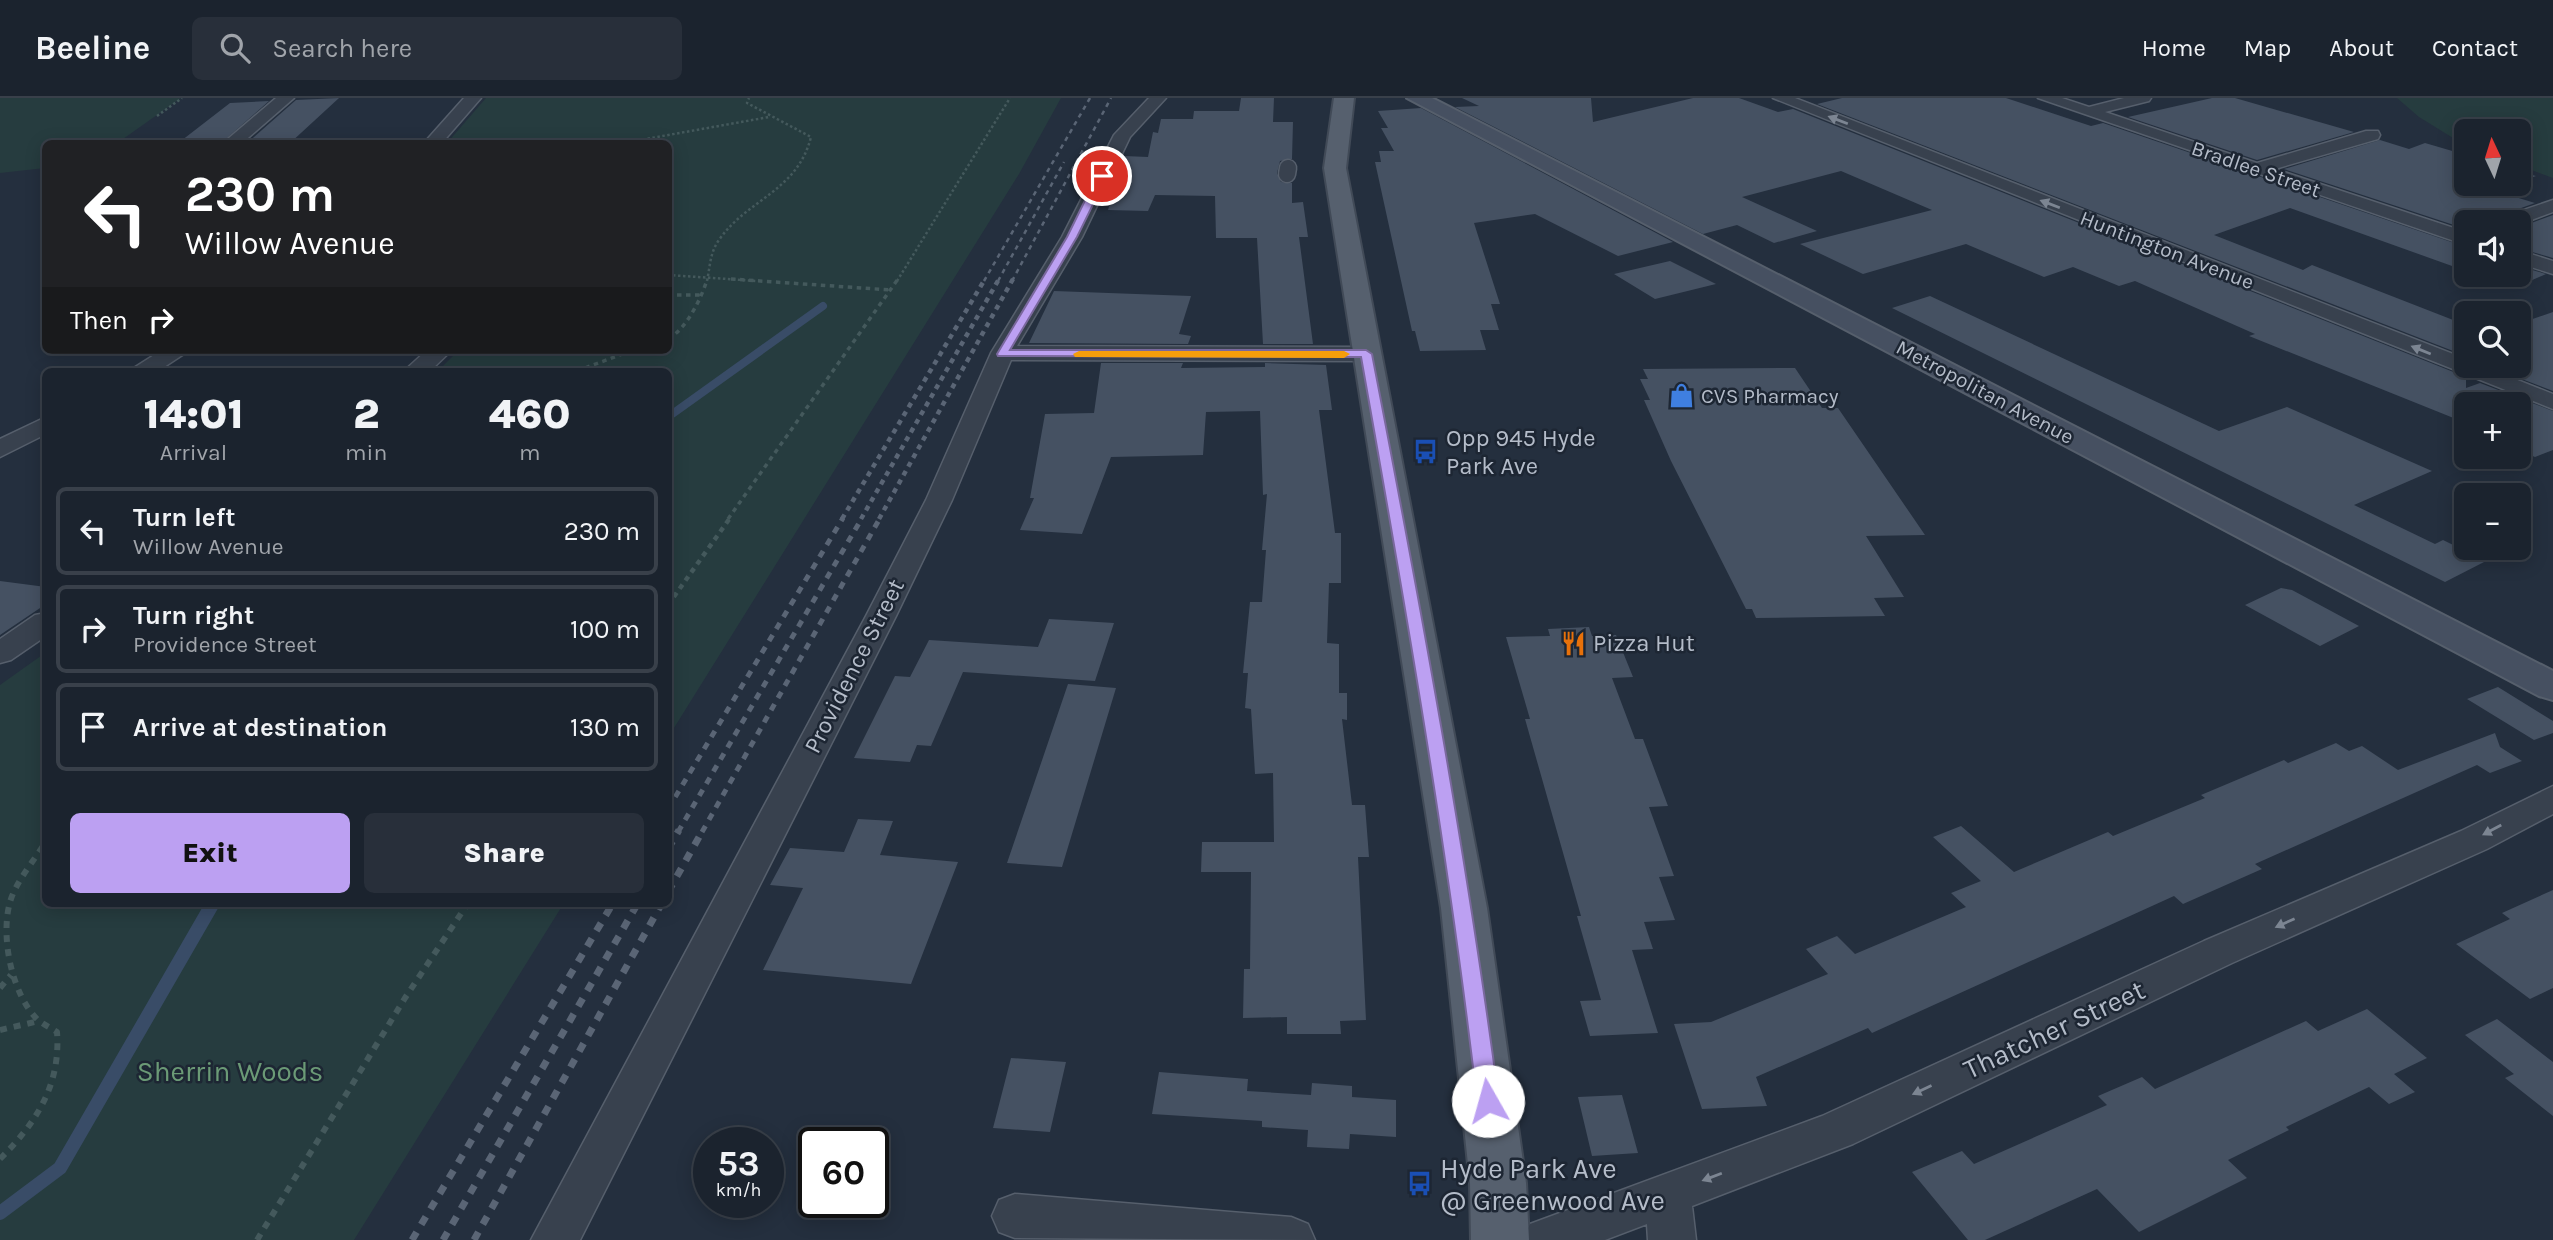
<!DOCTYPE html>
<html lang="en">
<head>
<meta charset="utf-8">
<style>
	:root { --surface:#1b232e; --page:#282f3a; --text:#f1f3f6; --muted:#a0a4aa; --line:#39404a; --accent:#bca0f2 }
	body { margin:0; font-family:Karla,sans-serif; background:var(--page); color:var(--text); height:100vh; display:flex; flex-direction:column; font-size:26px; white-space:nowrap }
	* { box-sizing:border-box; margin:0 }
	p { font-size:23px; color:var(--muted) }
	.icon { flex:none; width:38px; height:38px; fill:none; stroke:currentColor; stroke-width:2; stroke-linecap:round; stroke-linejoin:round }
	.map { position:relative; flex:1; overflow:hidden }
	.drawer { position:absolute; left:42px; top:270px; width:630px; height:539px; display:flex; flex-direction:column; background:var(--surface); border-radius:10px; box-shadow:0 4px 18px #0003,0 0 0 2px var(--line) }
	.drawer>* { flex:none }
	.hud { position:absolute; left:42px; top:42px; width:630px; height:214px; border-radius:10px; box-shadow:0 4px 18px #0003,0 0 0 2px var(--line); background:#202124; color:#fff; overflow:hidden }
	.needle { width:46px; rotate:356deg }
	.buttons { position:absolute; left:2454px; top:21px; display:grid; gap:14px }
	.buttons a { display:grid; place-items:center; width:77px; height:77px; border-radius:10px; background:var(--surface); box-shadow:0 4px 18px #0003,0 0 0 2px var(--line); font-size:35px }
	.speed { position:absolute; left:693px; top:1029px; display:flex; gap:14px; font-size:35px; font-weight:700; text-align:center }
	.speed>* { display:grid; place-content:center; width:91px; height:91px; border-radius:50%; background:var(--surface); box-shadow:0 4px 18px #0003,0 0 0 2px var(--line); line-height:1 }
	.speed small { font-size:18px; font-weight:400 }
	.speed .limit { border:4px solid #111; border-radius:10px; background:#fff; color:#111 }
	.pin { position:absolute; display:grid; place-items:center; width:60px; height:60px; color:#fff; margin:-30px; border:4px solid #fff; border-radius:50%; box-shadow:0 2px 7px #0007 }
	.me { position:absolute; width:77px; margin:-38px; rotate:353deg; stroke-linejoin:round; filter:drop-shadow(0 0 5px #0008) }
	.turn { display:flex; align-items:center; gap:24px; height:147px; padding:0 28px; font-size:32px }
	.turn .icon { width:91px; height:91px; stroke-width:2.5 }
	.turn b { display:block; font-size:49px; line-height:60px }
	.then { display:flex; align-items:center; height:66px; padding:0 28px; background:#0003; gap:14px; font-size:26px }
	.eta { display:flex; justify-content:space-evenly; align-items:center; height:119px; text-align:center }
	.eta b { font-size:42px; font-weight:800; line-height:49px }
	.button { display:flex; gap:14px; margin-top:auto; padding:14px 28px }
	.button a { flex:1; height:80px; border-radius:10px; background:var(--accent); color:#111; font-size:28px; font-weight:800; line-height:80px; text-align:center }
	.button a+a { background:var(--page); color:var(--text) }
	ul { padding:0; list-style:none }
	li { display:flex; align-items:center; gap:21px; height:88px; margin:0 14px 10px; padding:0 14px; border:4px solid var(--line); border-radius:10px }
	li div { flex:1 }
	li b { display:block; font-size:26px }
	li em { font-style:normal }
	header { display:flex; align-items:center; gap:42px; box-sizing:border-box; height:98px; padding:0 35px; background:var(--surface); border-bottom:2px solid var(--line) }
	header strong { font-size:33px }
	nav { display:flex; gap:38px; margin-inline-start:auto; font-size:24px }
	.search { width:490px; height:63px; background:var(--page); display:flex; align-items:center; gap:18px; box-sizing:border-box; padding:0 24px; border-radius:10px; color:var(--muted); font-size:26px }
	.map>svg:first-child { display:block }
	.green { fill:#263c3f }
	.lines { fill:none; stroke-linecap:round; stroke-linejoin:round }
	.stream-far1 { stroke:#394c67; stroke-width:8 }
	.stream { stroke:#394c67; stroke-width:14 }
	.building { fill:#455162 }
	.lane-casing { stroke:#565f6c; stroke-width:19 }
	.street-casing { stroke:#565f6c; stroke-width:3 }
	.secondary-casing { stroke:#565f6c; stroke-width:4 }
	.primary-casing { stroke:#414a57; stroke-width:4 }
	.path-far3 { stroke:#44595c; stroke-width:2.5; stroke-dasharray:2.5 2.5; stroke-linecap:butt }
	.path-far2 { stroke:#44595c; stroke-width:3.5; stroke-dasharray:4.5 4.5; stroke-linecap:butt }
	.path-far1 { stroke:#44595c; stroke-width:4.5; stroke-dasharray:5 5; stroke-linecap:butt }
	.path { stroke:#44595c; stroke-width:6; stroke-dasharray:7 7; stroke-linecap:butt }
	.lane { stroke:#38414e; stroke-width:16 }
	.street { fill:#38414e; fill-rule:evenodd }
	.secondary { fill:#465061; fill-rule:evenodd }
	.primary { fill:#56606e; fill-rule:evenodd }
	.rail-far3 { stroke:#5a6575; stroke-width:2.5; stroke-dasharray:4.5 4.5; stroke-linecap:butt }
	.rail-far2 { stroke:#5a6575; stroke-width:4.5; stroke-dasharray:5 5; stroke-linecap:butt }
	.rail-far1 { stroke:#5a6575; stroke-width:5; stroke-dasharray:7 7; stroke-linecap:butt }
	.rail { stroke:#5a6575; stroke-width:7; stroke-dasharray:9 9; stroke-linecap:butt }
	.oneway { fill:#7c8592 }
	.route { fill:#bca0f2; stroke:#7a689d; stroke-width:2 }
	.slow { fill:#f59e0b }
	.labels { text-anchor:middle; stroke-width:5; stroke-linejoin:round; paint-order:stroke }
	.far-street-label { font-size:21px; fill:#b4bcc9; stroke:#1d2633 }
	.far-poi-label { font-size:21px; fill:#b4bcc9; stroke:#1d2633; text-anchor:start }
	.poi-label { font-size:24px; fill:#b4bcc9; stroke:#1d2633; text-anchor:start }
	.street-label { font-size:24px; fill:#b4bcc9; stroke:#1d2633 }
	.near-street-label { font-size:28px; fill:#b4bcc9; stroke:#1d2633 }
	.near-park-label { font-size:28px; fill:#6b9a76; stroke:#1d2633 }
	.near-poi-label { font-size:28px; fill:#b4bcc9; stroke:#1d2633; text-anchor:start }
</style>
</head>
<body>
<header>
<strong>Beeline</strong>
<div class="search"><svg class="icon" aria-label="search" viewBox="0 0 24 24"><circle cx="10" cy="10" r="6"/><path d="M15 15l6 6"/></svg>Search here</div>
<nav><a>Home</a><a>Map</a><a>About</a><a>Contact</a></nav>
</header>
<div class="map">
<svg width="2553" height="1142" viewBox="0 0 2553 1142">
	<rect width="100%" height="100%" fill="#242f3e"/>
	<path class="green" d="M0,0H181L123,41H134L128,45L46,46L45,70L0,75Z
		M486,0H1061L1019,76L669,638L668,273H438L459,252H668V46L447,45Z
		M2397,0H2553V80L2518,67V33H2466V48L2419,19Z
		M45,555L46,805H564L354,1142H0V587Z"/>
	<g class="lines">
		<path class="stream-far1" d="M668,319L823,208"/>
		<path class="stream" d="M0,1115L60,1070L213,805"/>
	</g>
	<path class="building" d="M339,0L289,46H246L296,2Z
		M1241,0H1274L1273,24H1293L1292,61L1280,63L1277,75L1281,84L1292,85V105L1303,104L1308,139H1299L1313,246H1263L1257,140H1216L1215,98L1155,97L1148,113L1108,112L1124,58L1148,59L1153,34L1158,35L1161,21H1193L1194,13H1239Z
		M1462,0H1591L1593,24L1693,0H1739L1778,14L1793,11L2466,279V290L2480,285L2553,313V352L2535,359L2518,352V306H2466V325L2249,238L2255,236L2135,183L2119,188L2073,169L2044,179L1966,146L1863,176L1800,146L1932,112L1841,73L1742,99L1817,133L1774,145L1737,127L1703,136L1455,9L1479,8Z
		M1842,0H2006L2091,28L2103,25L2466,149V173L2290,110L2214,137L2303,172L2312,167L2466,227V258L1817,6Z
		M2212,0H2235L2354,34L2257,62L2128,19Z
		M269,3L220,46H177L230,5Z
		M1421,10L1673,144L1618,158L1535,116L1474,125L1500,206H1491L1499,232H1480L1486,252L1420,253L1415,233H1412L1375,64H1381L1379,53H1394L1381,30H1388L1378,13Z
		M2380,42L2409,51L2425,45L2466,57V86H2518V73L2536,78L2523,83L2530,85L2499,94L2535,105L2499,118L2494,124H2466V131L2284,71Z
		M2553,117V160L2518,150V130Z
		M1670,163L1716,186L1655,201L1614,176Z
		M2518,168L2546,176L2514,190L2475,177H2518Z
		M1054,193L1191,198L1179,236L1191,238L1188,246L1029,245Z
		M1930,198L2219,333L2287,309L2432,373L2354,407L2435,446L2443,442L2486,463L2445,484L1892,210Z
		M2553,214V293L2506,275L2518,270V226Z
		M1101,265H1183L1181,270L1265,269V265L1326,267L1332,312H1319L1335,435H1341V485H1329L1327,545L1339,546V595H1347V622L1342,621L1352,707H1365L1369,759H1358L1366,922L1340,923L1341,936H1287V919L1243,920L1244,871H1250L1251,774H1201L1202,744H1274L1273,675L1255,676L1251,611L1245,610L1248,575H1243L1250,504H1262L1266,452H1262L1267,396L1263,397L1260,313L1206,314L1203,357L1111,359L1082,436L1020,432L1034,400H1030L1045,316L1094,315Z
		M1795,270L1822,310H1838L1925,437L1866,438L1904,499L1874,500L1885,518L1756,520L1752,511H1746L1671,363L1644,302H1650L1640,281H1648L1643,271Z
		M0,483L46,489V506L0,537Z
		M2281,490L2292,492L2359,528L2320,548L2245,507Z
		M1049,521L1114,525L1095,583L963,574L931,648L917,647L910,664L854,660L895,578L910,579L929,542L1038,549Z
		M1589,529L1592,538L1616,537L1633,579L1612,580L1635,641H1643L1668,708L1649,709L1674,778L1659,779L1675,822L1644,824L1653,851L1632,852L1658,935L1590,938L1580,903L1601,902L1577,818H1581L1525,621H1530L1506,539L1550,538L1548,531Z
		M1068,586L1116,590L1062,769L1007,765Z
		M2498,589L2553,623V635L2534,642L2467,601Z
		M2495,635L2500,649L2522,663L2490,675L2477,667L2255,766L2262,771L2183,806L2174,798L1872,935L1868,930L1756,979L1767,1008L1702,1011L1674,926L1711,924L1828,876L1806,851L1837,838L1855,856L1966,809L1951,795L1981,783L1933,739L1961,728L2014,774L2108,734L2113,738L2205,700L2201,697L2284,662L2288,665L2336,645L2349,653L2362,648L2398,672Z
		M858,721L893,723L880,757L958,764L911,886L763,872L803,790L770,787L790,750L844,754Z
		M2553,792V890L2530,901L2456,846L2510,821L2502,815Z
		M2367,911L2427,960L2394,976L2415,994L2389,1006L2369,989L2286,1029L2289,1032L2228,1062L2247,1080L2139,1134L2097,1091L1985,1142H1968L1912,1074L1962,1053L1974,1066L2107,1007L2098,998L2142,979L2155,991L2306,923L2318,933Z
		M2497,921L2553,964V1018L2505,980L2514,976L2465,937Z
		M1011,960L1066,964L1050,1034L993,1030Z
		M1159,974L1248,981L1247,993L1311,997L1312,985L1352,988V999L1396,1002V1039L1350,1036L1349,1051L1307,1049L1308,1032L1262,1029V1023L1152,1016Z
		M1622,997L1638,1055L1592,1058L1578,999Z"/>
	<g class="lines">
		<defs>
			<path id="lane" d="M1287,76L1288,70"/>
			<path id="street" d="M276,0H294L241,46H222Z
				M464,0H481L441,46H423Z
				M1149,0H1166L1130,39L1082,139L1017,248L1366,249L1377,256L1366,263L1011,262L952,402L896,518L580,1142H531L866,518L926,402L991,255L1062,139L1114,37Z
				M1773,0H1795L2466,261V268H2482L2553,296V311Z
				M2038,0H2062L2089,9L2124,0H2151L2149,3L2105,14L2257,65L2366,33H2378L2380,37L2378,41L2275,71L2466,134V147Z
				M2553,102V114L2518,127L2497,124L2500,120Z
				M2518,152L2553,163V176L2518,165Z
				M162,252H190L158,273H129Z
				M427,252H452L430,273H404Z
				M46,319V336L0,359V341Z
				M46,515V538L11,562L0,565V541L35,517Z
				M2553,688V716L2487,751L2232,865L1853,1046L1692,1108L1696,1142H1648L1647,1126L1605,1142H1523L1530,1126L1822,1018L2204,843L2461,733Z
				M1015,1096L1291,1119L1308,1126L1315,1142L1015,1140L999,1134L992,1118L999,1102Z"/>
			<path id="secondary" d="M1407,0H1432L2553,573V602L2539,598Z"/>
			<path id="primary" d="M1334,0H1354L1346,70L1487,810L1526,1085L1529,1142H1471L1470,1085L1441,810L1324,70Z"/>
		</defs>
		<use href="#lane" class="lane-casing"/>
		<use href="#street" class="street-casing"/>
		<use href="#secondary" class="secondary-casing"/>
		<use href="#primary" class="primary-casing"/>
		<path class="path-far3" d="M157,18L182,0
			M618,46L769,19
			M668,177L757,183
			M707,183C710,169 710,154 719,142C747,101 797,94 811,39L747,5L749,0
			M897,183L1010,0"/>
		<path class="path-far2" d="M731,181L891,192
			M668,197H703
			M668,240C684,235 703,198 707,181
			M577,273L633,252
			M728,421L898,181"/>
		<path class="path-far1" d="M668,507L730,420"/>
		<path class="path" d="M0,890L11,877
			M0,932L39,923
			M0,1061C36,1025 61,987 57,934C51,930 44,927 38,922C12,897 0,839 10,804C16,783 35,762 46,743
			M257,1142L405,900L468,805"/>
		<use href="#lane" class="lane"/>
		<use href="#street" class="street"/>
		<use href="#secondary" class="secondary"/>
		<use href="#primary" class="primary"/>
		<path class="rail-far3" d="M984,183L1090,0
			M998,183L1064,64
			M1012,183L1111,0"/>
		<path class="rail-far2" d="M842,421L985,181
			M861,421L999,181
			M879,421L1013,181"/>
		<path class="rail-far1" d="M668,711L843,420
			M678,734L862,420
			M702,734L880,420"/>
		<path class="rail" d="M668,751L679,732
			M668,794L703,732
			M412,1142L613,805
			M443,1142L638,805
			M474,1142L662,805"/>
	</g>
	<defs><path id="oneway-solid" d="M-6-.8H1V-3.2L6.5 0L1 3.2V.8H-6Z" transform="scale(1.75)"/></defs>
	<g class="oneway">
		<use href="#oneway-solid" transform="translate(1838 22) rotate(-159)"/>
		<use href="#oneway-solid" transform="translate(2050 106) rotate(-159)"/>
		<use href="#oneway-solid" transform="translate(2421 252) rotate(-158)"/>
		<use href="#oneway-solid" transform="translate(2492 732) rotate(152)"/>
		<use href="#oneway-solid" transform="translate(2285 825) rotate(156)"/>
		<use href="#oneway-solid" transform="translate(1922 992) rotate(155)"/>
		<use href="#oneway-solid" transform="translate(1712 1079) rotate(159)"/>
	</g>
	<path class="route" d="M1102,75L1107,78L1077,139L1010,252H1366L1372,256C1420,504 1466,752 1499,1003L1495,1010L1488,1012L1480,1010L1477,1003C1448,753 1405,506 1361,259L998,258L997,256L1067,139L1097,78Z"/>
	<path class="slow" d="M1079,253H1344L1350,256L1344,260L1075,259L1073,256Z"/>
	<defs>
		<symbol id="shop-bare" viewBox="-9 -9 18 18"><path d="M-5-2.5h2.3a2.7 3.5 0 0 1 5.4 0H5L5.5 6h-11ZM-1.5-2.5h3a1.5 2.3 0 0 0-3 0Z" fill="#3f7fe0" stroke="#1d2633" stroke-width="2.5" paint-order="stroke"/></symbol>
		<symbol id="bus-bare" viewBox="-9 -9 18 18"><path d="M-5-6H5V4H4V6H2V4H-2V6H-4V4H-5ZM-3.5-4V0h7V-4ZM-3.5 1.2v1.5H-2V1.2ZM2 1.2v1.5H3.5V1.2Z" fill="#1a4fb4" stroke="#1d2633" stroke-width="2.5" paint-order="stroke"/></symbol>
		<symbol id="restaurant-bare" viewBox="-9 -9 18 18"><path d="M-5-6h1v4h1v-4h1v4h1v-4h1v5L-1.5 .5V6h-2V.5L-5-1ZM5-6V6H3V1.5H1.5Q1.5-4 5-6Z" fill="#e8710a" stroke="#1d2633" stroke-width="2.5" paint-order="stroke"/></symbol>
	</defs>
	<g fill-rule="evenodd">
		<use href="#shop-bare" x="1664" y="280" width="35" height="35"/>
		<use href="#bus-bare" x="1408" y="336" width="35" height="35"/>
		<use href="#restaurant-bare" x="1556" y="528" width="35" height="35"/>
		<use href="#bus-bare" x="1402" y="1068" width="35" height="35"/>
	</g>
	<g class="labels">
		<g class="far-street-label">
			<text transform="translate(2256 71) rotate(19)" y="7">Bradlee Street</text>
			<text transform="translate(2167 152) rotate(21)" y="7">Huntington Avenue</text>
			<text transform="translate(1985 294) rotate(28)" y="7">Metropolitan Avenue</text>
		</g>
		<g class="far-poi-label">
			<text x="1701" y="305">CVS Pharmacy</text>
		</g>
		<g class="poi-label">
			<text x="1446" y="348">Opp 945 Hyde<tspan x="1446" dy="28">Park Ave</tspan></text>
			<text x="1593" y="553">Pizza Hut</text>
		</g>
		<g class="street-label">
			<text transform="translate(854 568) rotate(-63)" y="8">Providence Street</text>
		</g>
		<g class="near-street-label">
			<text transform="translate(2054 931) rotate(-25)" y="10">Thatcher Street</text>
		</g>
		<g class="near-park-label">
			<text x="230" y="983">Sherrin Woods</text>
		</g>
		<g class="near-poi-label">
			<text x="1440" y="1080">Hyde Park Ave<tspan x="1440" dy="32">@ Greenwood Ave</tspan></text>
		</g>
	</g>
</svg>
<div class="buttons">
<a><svg class="needle" viewBox="-14 -14 28 28"><path d="M0-13l5 13h-10z" fill="#e53935"/><path d="M0 13l5-13h-10z" fill="#a0a4aa"/></svg></a>
<a><svg class="icon" aria-label="sound" viewBox="0 0 24 24"><path d="M4 9h4l5-4v14l-5-4H4zM17 9q2 3 0 6"/></svg></a>
<a><svg class="icon" aria-label="search" viewBox="0 0 24 24"><circle cx="10" cy="10" r="6"/><path d="M15 15l6 6"/></svg></a>
<a>+</a>
<a>−</a>
</div>
<div class="speed"><div>53<small>km/h</small></div><div class="limit">60</div></div>
<div class="pin" style="left:1102px;top:78px;background:#d93025"><svg class="icon" aria-label="arrive" viewBox="0 0 24 24"><path d="M6 21V4h12l-3 4 3 4H6"/></svg></div>
<svg class="me" style="left:1488px;top:1003px" viewBox="-20 -20 40 40"><circle r="19" fill="#fff"/><path d="M0-13L10 11 0 6-10 11z" fill="#bca0f2"/></svg>
<div class="hud">
<div class="turn"><svg class="icon" aria-label="left" viewBox="0 0 24 24"><path d="M17 20v-9H6M10 6l-5 5 5 5"/></svg><div><b>230 m</b>Willow Avenue</div></div>
<div class="then">Then<svg class="icon" aria-label="right" viewBox="0 0 24 24"><path d="M7 20v-9h11M14 6l5 5-5 5"/></svg></div>
</div>
<section class="drawer">
<div class="eta">
<div><b>14:01</b><p>Arrival</p></div>
<div><b>2</b><p>min</p></div>
<div><b>460</b><p>m</p></div>
</div>
<ul>
<li><svg class="icon" aria-label="left" viewBox="0 0 24 24"><path d="M17 20v-9H6M10 6l-5 5 5 5"/></svg><div><b>Turn left</b><p>Willow Avenue</p></div><em>230 m</em></li>
<li><svg class="icon" aria-label="right" viewBox="0 0 24 24"><path d="M7 20v-9h11M14 6l5 5-5 5"/></svg><div><b>Turn right</b><p>Providence Street</p></div><em>100 m</em></li>
<li><svg class="icon" aria-label="arrive" viewBox="0 0 24 24"><path d="M6 21V4h12l-3 4 3 4H6"/></svg><div><b>Arrive at destination</b></div><em>130 m</em></li>
</ul>
<div class="button"><a>Exit</a><a>Share</a></div>
</section>
</div>
</body>
</html>
